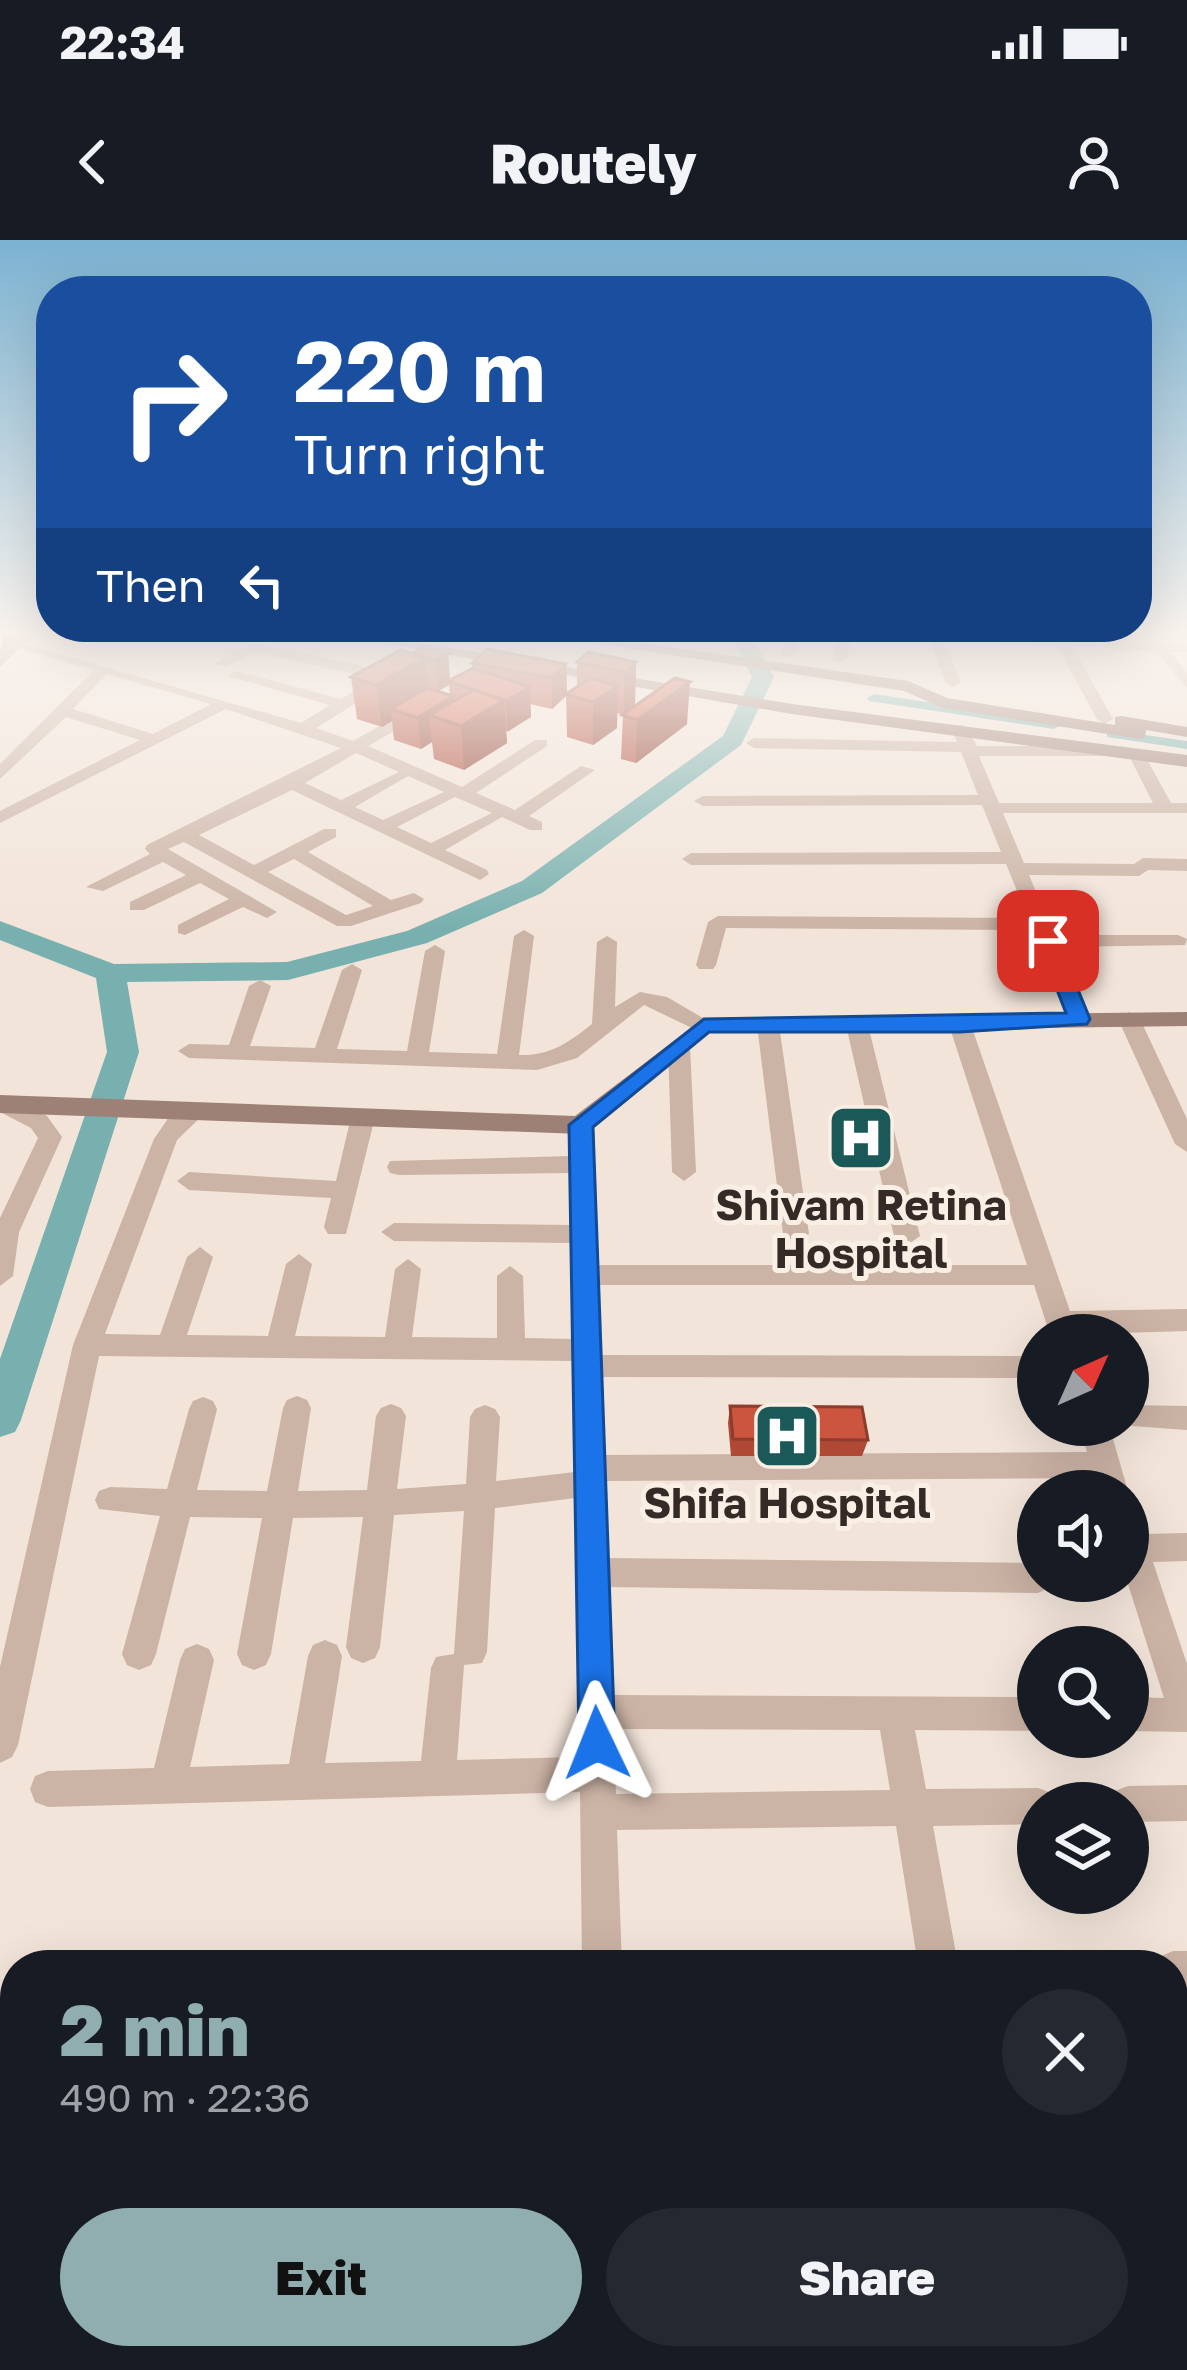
<!DOCTYPE html>
<html lang="en">
<head>
<meta charset="utf-8">
<style>
	:root { --surface:#171b24; --page:#242831; --text:#f1f3f6; --muted:#9ea1a6; --accent:#90aeaf }
	body { margin:0; font-family:"Golos Text",sans-serif; background:var(--page); color:var(--text); height:100vh; display:flex; flex-direction:column; font-size:45px; white-space:nowrap }
	* { box-sizing:border-box; margin:0 }
	p { font-size:39px; color:var(--muted) }
	.icon { flex:none; width:66px; height:66px; fill:none; stroke:currentColor; stroke-width:2; stroke-linecap:round; stroke-linejoin:round }
	.map { position:relative; flex:1; overflow:hidden }
	.side { position:absolute; left:0px; top:1710px; width:1188px; height:420px; display:flex; flex-direction:column; background:var(--surface); border-radius:48px 48px 0 0; box-shadow:0 12px 48px #0002 }
	.side>* { flex:none }
	.top-card { position:absolute; left:36px; top:36px; width:1116px; height:366px; border-radius:48px; box-shadow:0 12px 48px #0002; background:#1a4fa0; color:#fff; overflow:hidden }
	.needle { width:78px; rotate:45deg }
	.controls { position:absolute; left:1017px; top:1074px; display:grid; gap:24px }
	.controls a { display:grid; place-items:center; width:132px; height:132px; border-radius:50%; background:var(--surface); box-shadow:0 12px 48px #0002; font-size:60px }
	.pin { position:absolute; display:grid; place-items:center; width:102px; height:102px; color:#fff; margin:-51px; border-radius:24px; box-shadow:0 6px 18px #0006 }
	.me { position:absolute; width:132px; margin:-66px; rotate:358deg; stroke-linejoin:round; filter:drop-shadow(0 0 9px #0008) }
	.turn { display:flex; align-items:center; gap:42px; height:252px; padding:0 60px; font-size:54px }
	.turn .icon { width:156px; height:156px; stroke-width:2.5 }
	.turn b { display:block; font-size:84px; line-height:102px }
	.then { display:flex; align-items:center; height:114px; padding:0 60px; background:#0003; gap:24px; font-size:45px }
	.round { display:grid; place-items:center; flex:none; width:126px; height:126px; border-radius:63px; background:var(--page) }
	.head { display:flex; align-items:center; justify-content:space-between; height:204px; padding:0 60px }
	h1 { font-size:72px; font-weight:800; line-height:90px; color:var(--accent) }
	.cta { display:flex; gap:24px; margin-top:auto; padding:24px 60px }
	.cta a { flex:1; height:138px; border-radius:72px; background:var(--accent); color:#111; font-size:48px; font-weight:800; line-height:138px; text-align:center }
	.cta a+a { background:var(--page); color:var(--text) }
	.status { display:flex; justify-content:space-between; align-items:center; height:84px; padding:0 60px; background:var(--surface); direction:ltr }
	.status svg { height:33px; fill:currentColor }
	header { display:flex; justify-content:space-between; align-items:center; height:156px; padding:0 60px; background:var(--surface); font-size:54px; font-weight:800 }
	.map>svg:first-child { display:block }
	.lines { fill:none; stroke-linecap:round; stroke-linejoin:round }
	.canal { fill:#77b0ae; fill-rule:evenodd }
	.river { fill:#77b0ae; fill-rule:evenodd }
	.street { fill:#cbb3a5; fill-rule:evenodd }
	.secondary { fill:#9e8176; fill-rule:evenodd }
	.highway { fill:#57433d; fill-rule:evenodd }
	.wall { fill:#af4936; fill-rule:evenodd }
	.shaded-wall { fill:#8e3c2c }
	.building { fill:#cb553f; stroke:#8e3c2c; stroke-width:3 }
	.route { fill:#1a73e8; stroke:#114b97; stroke-width:3 }
	.labels { text-anchor:middle; stroke-width:10; stroke-linejoin:round; paint-order:stroke }
	.poi-label { font-size:42px; font-weight:bold; fill:#362a26; stroke:#faefe5 }
</style>
</head>
<body>
<div class="status"><b>22:34</b><svg viewBox="0 0 49 12"><path d="M0 12V9h3v3zM5 12V6h3v6zM10 12V3h3v9zM15 12V0h3v12zM26 1h20v11H26zM47 4h2v5h-2z"/></svg></div>
<header><svg class="icon" aria-label="back" viewBox="0 0 24 24"><path d="M15 5l-7 7 7 7"/></svg>Routely<svg class="icon" aria-label="person" viewBox="0 0 24 24"><circle cx="12" cy="8" r="4"/><path d="M4 21q1-7 8-7t8 7"/></svg></header>
<div class="map">
<svg width="1187" height="2130" viewBox="0 0 1187 2130">
	<rect width="100%" height="100%" fill="#f2e4d9"/>
	<g class="lines">
		<path class="canal" d="M874,454L1054,481L1061,485L1054,489L869,461L867,458Z
			M1112,490L1187,501V509L1107,497V491Z"/>
		<path class="river" d="M724,392L750,394L774,437L741,505L542,653L427,703L288,740L127,742L139,812L21,1180L15,1192L0,1197V1119L107,812L96,738L0,700V681L114,724L287,722L407,691L522,641L723,496L752,437L734,402Z"/>
		<path class="street" d="M645,392H659L653,404L641,401Z
			M789,392H803L795,413L788,417L781,413Z
			M840,392H854L847,419L840,423L833,419Z
			M927,392L1187,404V412H1171L1187,433V448L1155,411L1072,406L1113,479L1105,484L1097,479L1057,406L944,400L961,442L953,447L945,442Z
			M14,401L301,483L330,465L228,436L236,431L341,459L380,436H390V442L316,488L353,501L417,465H429V471L368,506L462,547L535,500H547V506L476,553L515,570L581,526L595,530L529,576L542,582V590H530L502,577L445,610L487,630L489,634L480,640L292,550L199,595L254,625L324,589H336V597L308,612L391,660L414,653L424,659L421,663L351,686H337L184,602L168,609L277,672L267,678L243,667L185,695L178,693V685L229,659L200,643L144,670H130V662L186,635L163,622L103,651L86,647L150,614L145,609L147,605L341,508L226,469L0,583V571L140,500L66,477L0,539V524L94,430L14,407ZM107,434L211,464L153,494L73,469ZM356,513L399,532L341,560L305,543ZM408,536L444,552L383,580L355,567ZM455,557L492,573L431,603L397,587ZM294,619L373,666L346,675L268,632Z
			M252,403L359,425L367,430L359,435L254,412L226,427L214,424Z
			M960,485L966,487L977,506H1103L1111,511L1103,516H979L999,563H1153L1128,514L1142,510L1171,563H1187V573H1003L1024,623L1134,624L1143,618L1187,619V631L1148,630L1139,636L1029,635L1054,695H1178L1187,699L1185,705L1060,707L1090,779L1079,786L1068,779L1032,690L726,688L716,725L713,729H699L696,725L708,682L718,676L1028,678L1006,624L691,625L682,619L691,613L1001,612L982,565L703,566L694,561L703,556L978,555L961,512L754,508L746,503L754,498L957,502L952,490Z
			M524,690L534,696L519,815C550,816 568,803 592,784L597,702L607,696L617,702L615,767L640,752L667,757L715,785L704,792L696,790L644,765L577,818L537,830L189,818L178,811L189,804L229,805L249,746L260,740L271,746L250,806L315,808L342,730L352,724L362,730L337,809L407,811L425,711L435,705L445,711L429,812L497,814L514,696Z
			M1129,772L1140,779L1187,879V912L1175,904L1118,779Z
			M768,778L779,785L809,994L796,1003L783,994L757,785Z
			M857,778L868,785L920,996L907,1005L894,996L846,785Z
			M960,778L971,785L1070,1071L1187,1069V1091L1050,1095L1034,1045H598L601,1115L1038,1116V1138L601,1137L604,1215L1087,1212L1079,1185H1109L1128,1251V1252L1098,1251L1094,1238L606,1241L608,1318L1038,1323V1341H1053L1049,1348L1038,1353L609,1347L612,1455L1038,1457V1491L915,1490L926,1549L1038,1548L1051,1553L1055,1563H1038V1584L933,1586L958,1725H918L896,1586L617,1590L622,1725H582L580,1552L48,1567L35,1562L30,1549L35,1536L48,1531L154,1528L180,1420L185,1409L197,1404L209,1409L214,1420L190,1527L289,1524L308,1416L313,1405L325,1400L337,1405L342,1416L325,1523L421,1521L431,1428L436,1417L454,1414L464,1271L394,1275L380,1407L375,1418L363,1423L351,1418L346,1407L363,1277L293,1278L271,1414L266,1425L254,1430L242,1425L237,1414L262,1278L190,1277L156,1414L151,1425L139,1430L127,1425L122,1414L160,1276L99,1269L95,1260L99,1251L110,1247L167,1249L189,1169L193,1161L203,1157L213,1161L217,1169L197,1250L267,1251L283,1168L287,1160L297,1156L307,1160L311,1168L298,1251L367,1250L376,1176L381,1168L391,1164L401,1168L406,1176L397,1249L466,1244L470,1177L475,1169L485,1165L495,1169L500,1177L496,1241L575,1232L573,1121L99,1116L18,1505L12,1517L0,1523V1427L73,1105L154,899L169,877L194,864L206,872L177,900L105,1094L160,1095L187,1017L200,1007L213,1017L187,1095L268,1096L286,1024L299,1014L312,1024L295,1096L385,1097L395,1029L408,1019L421,1029L412,1097L497,1098V1036L510,1026L523,1036L525,1098L573,1099L571,1003L394,1001L381,992L394,983L571,985L570,933L399,935L390,933L387,927L390,921L570,916L569,885L581,877L593,885L598,1025H1027L949,785ZM575,1258L579,1517L457,1520L464,1425L482,1423L487,1412L495,1268ZM614,1489L880,1490L890,1550L616,1554Z
			M679,799L690,806L696,932L684,941L672,932L668,806Z
			M3,856L47,876L62,897L19,992L13,1036L0,1046V978L38,898L31,888L0,872Z
			M363,869L375,877L346,994H328L324,987L331,958L189,950L177,941L189,932L336,941L351,877Z
			M1128,1165L1187,1166V1190L1118,1185H1128Z
			M1128,1282L1139,1286L1143,1294L1187,1293V1321L1153,1322L1187,1424V1492L1128,1491V1457L1164,1458L1127,1341Z
			M1187,1545V1581L1128,1582V1563H1110L1115,1551L1128,1546Z
			M1173,1711H1187V1751H1173V1725H1156L1159,1717Z
			M1173,1923H1187V1967H1173Z
			M589,2115H635V2130H589Z
			M981,2115H1027L1029,2130H983Z"/>
		<path class="secondary" d="M19,392H36L0,427V412Z
			M318,392H355L792,464L1187,515V527L792,474Z
			M523,392H564L908,441L947,458L1115,485V477L1121,476L1187,487V497L1146,490L1145,498L1139,499L943,468L904,451Z
			M1187,772V786L710,792L590,891L581,894L0,873V855L575,876L704,778Z"/>
		<path class="highway" d="M4,392H25L0,412Z"/>
	</g>
	<path class="wall" d="M411,414H448L450,441L472,429V423L566,424L567,453L577,447V422H636L635,464L628,471L687,484L636,523L621,519L623,475L617,473V488L593,505L567,497L566,456L552,469L530,464L531,477L506,491L507,503L464,530L434,519L432,502L421,509L394,500L392,481L382,487L357,479L351,437ZM449,445L450,455L438,451Z
		M836,883L880,890L878,903L837,905L834,895Z
		M730,1166L868,1200L862,1216H731L728,1183Z"/>
	<path class="shaded-wall" d="M448,414L450,442L448,441L449,445L438,451L435,421Z
		M425,418L430,460L391,469L392,481L382,487L376,445Z
		M636,422L635,464L624,475L625,432Z
		M566,424L567,455L552,469V438Z
		M690,442L687,484L636,523L637,480Z
		M618,446L617,488L593,505V462Z
		M530,447L531,477L507,492L506,461Z
		M453,456L455,484L429,475L432,502L421,509L417,478Z
		M504,460L507,503L464,530L461,486Z"/>
	<path class="building" d="M423,407L448,414L435,421L411,414Z
		M487,409L566,424L552,438L472,423Z
		M401,410L425,418L376,445L351,437Z
		M588,412L636,422L625,432L577,422Z
		M473,428L530,447L506,461L448,441Z
		M591,438L618,446L593,462L566,454Z
		M675,438L690,442L637,480L622,475Z
		M427,448L453,456L417,478L391,469Z
		M474,450L504,460L461,486L429,475Z
		M877,880L880,890L839,893L836,883Z
		M730,1166L862,1167L868,1200L733,1199Z"/>
	<linearGradient id="sky" x2="0" y2="1"><stop stop-color="#7bb2d1"/><stop offset="0.57" stop-color="#f9f3ee"/><stop offset="1" stop-color="#f9f3ee" stop-opacity="0"/></linearGradient>
	<rect width="1187" height="690" fill="url(#sky)"/>
	<path class="route" d="M1048,695L1058,701L1090,779L1087,784L960,792H709L593,887L615,1503L609,1516L597,1521L584,1516L579,1503L569,885L704,779L1066,773L1038,701Z"/>
	<defs>
		<symbol id="hospital-square" viewBox="-11 -11 22 22"><rect x="-9" y="-9" width="18" height="18" rx="4" fill="#1a5958" stroke="#faefe5"/><path d="M-5-5h3v3.5h4V-5h3V5h-3V1.5h-4V5h-3Z" fill="#fff"/></symbol>
	</defs>
	<g fill-rule="evenodd">
		<use href="#hospital-square" x="823" y="860" width="76" height="76"/>
		<use href="#hospital-square" x="749" y="1158" width="76" height="76"/>
	</g>
	<g class="labels">
		<g class="poi-label">
			<text x="861" y="980">Shivam Retina<tspan x="861" dy="48">Hospital</tspan></text>
			<text x="787" y="1278">Shifa Hospital</text>
		</g>
	</g>
</svg>
<div class="controls">
<a><svg class="needle" viewBox="-14 -14 28 28"><path d="M0-13l5 13h-10z" fill="#e53935"/><path d="M0 13l5-13h-10z" fill="#9ea1a6"/></svg></a>
<a><svg class="icon" aria-label="sound" viewBox="0 0 24 24"><path d="M4 9h4l5-4v14l-5-4H4zM17 9q2 3 0 6"/></svg></a>
<a><svg class="icon" aria-label="search" viewBox="0 0 24 24"><circle cx="10" cy="10" r="6"/><path d="M15 15l6 6"/></svg></a>
<a><svg class="icon" aria-label="layers" viewBox="0 0 24 24"><path d="M12 4l9 5-9 5-9-5zM3 14l9 5 9-5"/></svg></a>
</div>
<div class="pin" style="left:1048px;top:701px;background:#d93025"><svg class="icon" aria-label="arrive" viewBox="0 0 24 24"><path d="M6 21V4h12l-3 4 3 4H6"/></svg></div>
<svg class="me" style="left:597px;top:1503px" viewBox="-20 -20 40 40"><path d="M0-17L14 15 0 8-14 15z" fill="#1a73e8" stroke="#fff" stroke-width="4"/></svg>
<div class="top-card">
<div class="turn"><svg class="icon" aria-label="right" viewBox="0 0 24 24"><path d="M7 20v-9h11M14 6l5 5-5 5"/></svg><div><b>220 m</b>Turn right</div></div>
<div class="then">Then<svg class="icon" aria-label="left" viewBox="0 0 24 24"><path d="M17 20v-9H6M10 6l-5 5 5 5"/></svg></div>
</div>
<section class="side">
<div class="head"><div><h1>2 min</h1><p>490 m · 22:36</p></div><a class="round"><svg class="icon" aria-label="close" viewBox="0 0 24 24"><path d="M6 6l12 12M18 6L6 18"/></svg></a></div>
<div class="cta"><a>Exit</a><a>Share</a></div>
</section>
</div>
</body>
</html>
